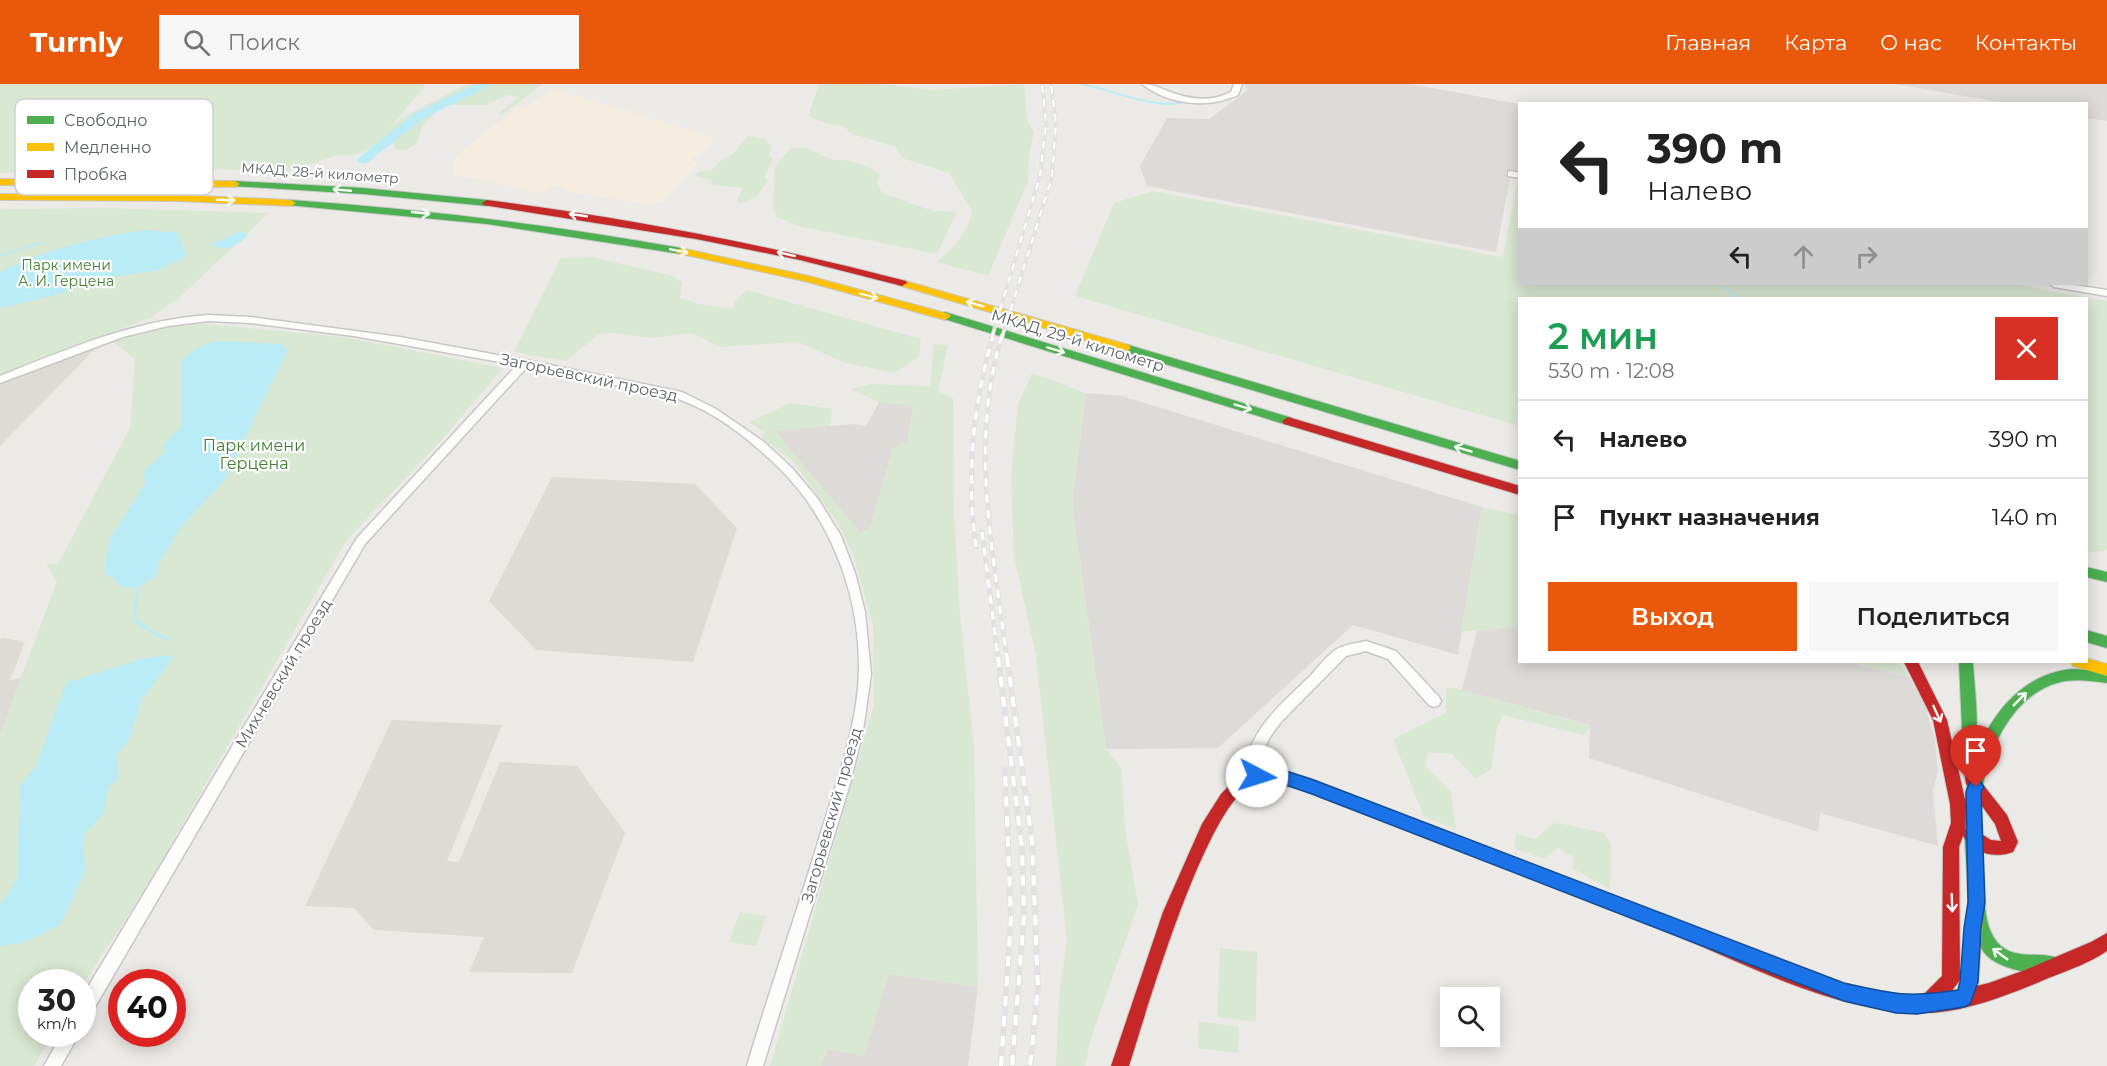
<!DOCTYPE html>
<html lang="ru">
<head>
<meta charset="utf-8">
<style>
	:root { --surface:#fff; --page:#f6f6f6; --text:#222; --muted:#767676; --line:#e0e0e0; --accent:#ea580c }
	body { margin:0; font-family:Montserrat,sans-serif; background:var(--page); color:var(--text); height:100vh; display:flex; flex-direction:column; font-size:22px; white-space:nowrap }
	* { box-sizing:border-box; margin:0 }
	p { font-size:20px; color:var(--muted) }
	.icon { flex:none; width:33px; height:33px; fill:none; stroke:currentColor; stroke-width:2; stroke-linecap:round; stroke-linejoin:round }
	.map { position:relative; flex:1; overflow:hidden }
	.sheet { position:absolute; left:1518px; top:213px; width:570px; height:366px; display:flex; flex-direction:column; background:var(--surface); border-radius:0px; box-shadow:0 3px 15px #0003 }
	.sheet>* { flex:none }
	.guide { position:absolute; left:1518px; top:18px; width:570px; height:183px; border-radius:0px; box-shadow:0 3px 15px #0003; background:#fff; color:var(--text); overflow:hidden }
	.tools { position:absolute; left:1440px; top:903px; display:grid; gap:12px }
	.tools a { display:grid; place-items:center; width:60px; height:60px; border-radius:0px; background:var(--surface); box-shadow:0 3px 15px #0003; font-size:30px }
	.speed { position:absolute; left:18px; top:885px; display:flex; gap:12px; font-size:30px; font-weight:700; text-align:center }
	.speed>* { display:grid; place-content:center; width:78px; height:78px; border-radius:50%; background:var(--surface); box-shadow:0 3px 15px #0003; line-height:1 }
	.speed small { font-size:15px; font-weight:400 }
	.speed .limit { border:9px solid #d22; background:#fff; color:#111 }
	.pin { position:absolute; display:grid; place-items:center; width:51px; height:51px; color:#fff; margin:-62px -26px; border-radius:50% 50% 50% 0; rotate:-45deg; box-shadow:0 0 6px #0007 }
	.pin .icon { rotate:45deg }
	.me { position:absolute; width:66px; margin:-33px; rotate:95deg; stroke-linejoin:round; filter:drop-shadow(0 0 4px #0008) }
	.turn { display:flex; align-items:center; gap:21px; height:126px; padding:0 30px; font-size:27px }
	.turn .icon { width:78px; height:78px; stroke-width:2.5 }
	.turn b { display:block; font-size:42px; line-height:51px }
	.lanes { display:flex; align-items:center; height:57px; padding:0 30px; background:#0003; justify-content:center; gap:30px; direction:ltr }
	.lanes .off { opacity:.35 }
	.round { display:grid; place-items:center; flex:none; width:63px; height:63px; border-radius:0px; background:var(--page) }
	.overview { display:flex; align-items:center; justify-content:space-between; height:102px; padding:0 30px }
	h1 { font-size:36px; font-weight:600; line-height:45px; color:#1e9e55 }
	.button { display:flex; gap:12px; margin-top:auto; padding:12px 30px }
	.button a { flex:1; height:69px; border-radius:0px; background:var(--accent); color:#fff; font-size:24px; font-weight:600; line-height:69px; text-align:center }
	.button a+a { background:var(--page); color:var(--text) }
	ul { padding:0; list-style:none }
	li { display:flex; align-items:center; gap:18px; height:78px; padding:0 30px; border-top:2px solid var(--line) }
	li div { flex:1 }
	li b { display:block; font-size:22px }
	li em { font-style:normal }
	header { display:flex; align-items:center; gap:36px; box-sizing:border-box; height:84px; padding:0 30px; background:var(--accent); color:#fff }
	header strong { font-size:28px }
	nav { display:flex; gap:33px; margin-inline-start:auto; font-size:21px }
	.search { width:420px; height:54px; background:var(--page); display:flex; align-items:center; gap:15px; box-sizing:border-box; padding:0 21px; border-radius:0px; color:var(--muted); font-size:22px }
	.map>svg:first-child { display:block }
	.commercial { fill:#f6ece0 }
	.industrial { fill:#dddad8 }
	.education { fill:#dedad6 }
	.green { fill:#d9e8d2 }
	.water { fill:#baecf8 }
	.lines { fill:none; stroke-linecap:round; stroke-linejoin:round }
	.stream-far1 { stroke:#baecf8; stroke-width:2 }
	.stream { stroke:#baecf8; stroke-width:3 }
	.river { fill:#baecf8; fill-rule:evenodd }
	.street-casing { stroke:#c7c7c7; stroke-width:3 }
	.fast-casing { stroke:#c7c8c8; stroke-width:2 }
	.slow-casing { stroke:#c7c8c8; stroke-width:2 }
	.jam-casing { stroke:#c7c8c8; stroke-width:2 }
	.street { fill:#fcfcfb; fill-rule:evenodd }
	.fast { fill:#4caf50; fill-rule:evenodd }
	.slow { fill:#ffc107; fill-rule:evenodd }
	.jam { fill:#c62828; fill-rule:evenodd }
	.rail-far2-casing { stroke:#e3e2e2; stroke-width:4 }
	.rail-far1-casing { stroke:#e3e2e2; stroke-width:5 }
	.rail-casing { stroke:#e3e2e2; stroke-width:6 }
	.rail-far2 { stroke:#fff; stroke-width:2; stroke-dasharray:7; stroke-linecap:butt }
	.rail-far1 { stroke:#fff; stroke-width:3; stroke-dasharray:8; stroke-linecap:butt }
	.rail { stroke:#fff; stroke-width:4; stroke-dasharray:10; stroke-linecap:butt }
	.oneway { stroke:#f6fbf6 }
	.route { fill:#1a73e8; stroke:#114b97; stroke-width:1.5 }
	.labels { text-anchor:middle; stroke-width:4.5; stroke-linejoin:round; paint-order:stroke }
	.far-street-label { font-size:14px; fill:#5c6265; stroke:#fff }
	.far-park-label { font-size:14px; fill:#408030; stroke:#fff }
	.street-label { font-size:16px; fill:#5c6265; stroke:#fff }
	.park-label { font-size:16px; fill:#408030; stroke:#fff }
	.key { fill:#fff; stroke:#ced0d1; stroke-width:1.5 }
	.key-label { font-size:16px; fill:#5c6265 }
</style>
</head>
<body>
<header>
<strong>Turnly</strong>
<div class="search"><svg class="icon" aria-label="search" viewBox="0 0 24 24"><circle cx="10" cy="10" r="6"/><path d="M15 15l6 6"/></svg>Поиск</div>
<nav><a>Главная</a><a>Карта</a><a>О нас</a><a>Контакты</a></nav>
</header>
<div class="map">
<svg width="2107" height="982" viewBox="0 0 2107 982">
	<rect width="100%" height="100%" fill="#eceae7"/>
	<path class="commercial" d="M554,5L717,54L692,76L698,79L662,117L649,121L568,107L557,102L537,109L454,90L455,73L519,22L524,24Z"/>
	<path class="industrial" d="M1243,0H1411L1519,20V87L1513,85L1511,90L1496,168L1147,102L1140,82L1167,34L1209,35L1248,6Z
		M1895,0H2107V37L2087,34L2086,20L2005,19Z
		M1086,309L1122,312L1482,423L1458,571L1353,541L1218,664L1106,665L1072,419Z
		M879,318L913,321L908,357L893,364L870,444L860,449L774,346L855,340L866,343Z
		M1519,542L1520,578H1848L1909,593L1924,618L1935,656L1938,687L1933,706L1938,762L1820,729L1818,748L1589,674L1590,641L1462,606L1477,547Z
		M888,890L978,903L968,982H821L827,965L864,972Z"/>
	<path class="education" d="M101,260L102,262L94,266L0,362V300Z
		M552,393L695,400L737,444L693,578L536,566L489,517Z
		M4,554L25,558L10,596L23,594L0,650V555Z
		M392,636L502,641L447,777L459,778L500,678L577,682L625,749L572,889L469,888L484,853L374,846L354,824L305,822Z"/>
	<path class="green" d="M0,0H426L391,43L405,32L468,0H543L502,31L498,30L518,13L506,11L486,21H451L440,23L422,43L417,59L406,66H396L392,58L404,45L401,43C385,56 358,76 337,71L293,87L179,85L0,89Z
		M819,0H883L930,6L1024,0L1027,36L1034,48L1029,73L1028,97L988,192L937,178C954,163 968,149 972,127L949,89L902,74L896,63L849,49L846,43L821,38L808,32Z
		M748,52L765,55L771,63L769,72L773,75L765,93L768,97L757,112L741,120L737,116L743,104L711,101L712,96L695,92L699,88L712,86L722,75L732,71Z
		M791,64H807L833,76H845L867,82L880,90L877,99L882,109L933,127L957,128L937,170L798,142L777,133L773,124L775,82Z
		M1517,97L1520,98V200H2013L2107,217V466L2087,469L2086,214H1520L1519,342L1075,212L1114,119L1153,107L1503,173Z
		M108,124L269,129L179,214L150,234L0,292V125Z
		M592,173L670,191L682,198L680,214L699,220L733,225L735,218L746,206L921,255L919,273L894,289L846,279L797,258L719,263L692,249L651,254L613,249L599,250L566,277L514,268L561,174Z
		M194,239L344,253L503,284L439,359L346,457L146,804L83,900L32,898V950H53L34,982H0V650L57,497L46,480H58L130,344L135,275L109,255L154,243Z
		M934,260L948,261L938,307L953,314L954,429L960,531L974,663L978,903L889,890L864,972L828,965L821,982H770L874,621L873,542L853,470L836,436L793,378L761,353L764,348L749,338L791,319L832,325L830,342L775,347L861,449L870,444L893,364L908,356L913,322L879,318L850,305L872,300L930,302Z
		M1032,289L1086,309L1072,419L1106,665L1121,684L1125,745L1138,821L1090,957L1085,982H1056L1059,913L1067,856L1036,572L1014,472L1011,394L1018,320Z
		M1482,423L1519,431V542L1461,548Z
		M1848,578H1898L1909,593Z
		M1446,603L1462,606L1591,642L1583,651L1503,631L1497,644L1491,685L1476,695L1452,670L1428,668L1425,682L1451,708L1456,745L1424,733L1393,655L1446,629Z
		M1554,738L1604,749L1611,760L1610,805L1572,784L1574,773L1558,764L1544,774L1514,764L1516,750L1536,755Z
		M740,828L766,832L756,862L729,858Z
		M1220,864L1257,868L1256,938L1217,933Z
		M1199,937L1239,943L1238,969L1198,964Z"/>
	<path class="water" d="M147,146L178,149L186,171L184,174L158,186L106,194L60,210L0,224V188C44,166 98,152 147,146Z
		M215,257L281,260L288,265L225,396L181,443L160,477L154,494L137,503L125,504L105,489L108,458L145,400L144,387L166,367L162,362L181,343V277L197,264Z
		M170,571L172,575L141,617L130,654L116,672L119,693L107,705L104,729L83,751L85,788L60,841L25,858L0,862V821L17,795L20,701L36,682L66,599L144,574Z"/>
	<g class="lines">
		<path class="stream-far1" d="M1081,0C1114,6 1149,24 1181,19
			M228,160L230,163
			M0,171L41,159
			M1720,200L1739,214"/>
		<path class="stream" d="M138,502L134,536L157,551L169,555"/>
		<path class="river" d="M477,0H492L423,35L367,79L362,80L356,76L415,29Z
			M241,147L248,151C239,161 223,170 211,160Z"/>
		<defs>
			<path id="street" d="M1142,0C1153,0 1160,4 1170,8C1191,16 1211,18 1231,8L1234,0H1242L1238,11C1208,25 1169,21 1142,0Z
				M1511,87L1520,89V94L1508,92V88Z
				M2050,200H2068L2107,206V212L2054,203Z
				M208,231L251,233L400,253L525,276L682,308L716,325L764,358L792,384L818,415L841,452L855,489L865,528L871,590L863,647L849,703L763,982H747C771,901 799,822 823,742C839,692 858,638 859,586C860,513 832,437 781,386C752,357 715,327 675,314C660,309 642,307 626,303C593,297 560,290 527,283L365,460L88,935L82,937V913L357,454L517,281L354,252L251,239L208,237L168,242L123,253L0,299V292C67,265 135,236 208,231Z
				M1366,557L1396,567L1439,613L1441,617L1439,621L1434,623L1429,621L1388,575L1366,567L1346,572L1281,638L1270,653L1263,667L1264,692L1262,696L1257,698L1252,696C1234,657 1285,617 1309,593C1318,584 1328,569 1339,564C1347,560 1358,559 1366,557Z
				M62,950H79L61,982H44Z"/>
			<path id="fast" d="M235,97L363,104L487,116L492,119L487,122L363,110L232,102V98Z
				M291,116C422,125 552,141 681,164L686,167L681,170L487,140L287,121V117Z
				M945,228L1292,334L1294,337L1288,341L1284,340L941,234L939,232Z
				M1125,260L1520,377V386L1121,267V261Z
				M2086,483L2107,488V498L2086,493Z
				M2086,546L2107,552V564L2086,558Z
				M1959,578H1973C1974,604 1982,649 1971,673L1966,675L1961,673L1958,668L1962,645Z
				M2073,585L2107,587V599C2091,597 2073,594 2057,599C2010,613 1985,671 1981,715C1978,740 1981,764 1983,788C1985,812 1982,845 2001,862C2017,876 2040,867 2058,874L2061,880L2058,886C2038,894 1995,885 1983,867C1968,845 1968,817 1967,792C1966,766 1962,740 1965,714C1972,657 2009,590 2073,585Z"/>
			<path id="slow" d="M0,95L235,97L240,100L235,103L0,101Z
				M0,110L178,111L291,116L296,119L291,122L178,117L0,116Z
				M681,164L809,192L949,230L951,232L945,236L808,198L677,169L676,167Z
				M902,196L1129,261L1131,264L1125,268L898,201L897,199Z
				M2086,574L2107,580V592L2073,582L2071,578H2086Z
				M1302,692L1688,840L1694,842L1696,848L1694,854L1688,856L1297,704L1294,699L1297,694Z
				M1976,815L1982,817L1984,823L1978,898L1970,920L1964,923L1958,920L1955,914L1960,898L1968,823L1970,817Z"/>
			<path id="jam" d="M487,116C629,134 768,161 906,197L907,199L902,202L800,176L696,155L483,121L482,119Z
				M1288,333L1520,402V411L1284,340L1282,337Z
				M1904,578H1918L1947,636L1966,720L1965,745L1970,743L1991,756L2001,757L1995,740L1966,700L1960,657L1963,652L1968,650L1973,652L1976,657L1981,698L2007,731L2018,758L2013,768C1994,775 1973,769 1963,752L1959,763L1960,896L1951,908L1989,899L2025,886L2091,858L2107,849V867C2087,881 2059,889 2037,899C2002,913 1961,929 1923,929C1839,928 1758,886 1682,854L1680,848L1682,842L1688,840C1756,867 1849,916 1923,911L1942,892L1943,763L1951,739L1950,720L1933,636Z
				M1259,684L1281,686L1307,694L1310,699L1307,704C1293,709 1272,692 1254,699C1206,719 1146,929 1129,982H1111L1163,828L1202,740L1221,710L1240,691Z"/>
		</defs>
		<use href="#street" class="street-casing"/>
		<use href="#fast" class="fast-casing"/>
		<use href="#slow" class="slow-casing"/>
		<use href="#jam" class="jam-casing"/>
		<use href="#street" class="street"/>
		<use href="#fast" class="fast"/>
		<use href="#slow" class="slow"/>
		<use href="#jam" class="jam"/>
		<defs>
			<path id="rail-far2" d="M992,253L1040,92L1046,39L1042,0
				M1002,253L1052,93L1056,39L1051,0"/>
			<path id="rail-far1" d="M1002,252C969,357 993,468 1007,574
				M982,448L998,574
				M976,463C966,392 973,320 993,252"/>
			<path id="rail" d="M998,573L1022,764L1024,833L1012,982
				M1007,573L1032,757L1038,904L1030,982
				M1001,982L1011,834L1005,686"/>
		</defs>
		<use href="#rail-far2" class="rail-far2-casing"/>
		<use href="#rail-far1" class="rail-far1-casing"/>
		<use href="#rail" class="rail-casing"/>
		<use href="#rail-far2" class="rail-far2"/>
		<use href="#rail-far1" class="rail-far1"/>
		<use href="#rail" class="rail"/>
	</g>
	<defs><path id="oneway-shaft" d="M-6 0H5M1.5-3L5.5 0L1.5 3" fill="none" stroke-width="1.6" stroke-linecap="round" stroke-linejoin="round" transform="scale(1.5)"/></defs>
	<g class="oneway">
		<use href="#oneway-shaft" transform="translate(342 106) rotate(-175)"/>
		<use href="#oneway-shaft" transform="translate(226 116) rotate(2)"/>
		<use href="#oneway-shaft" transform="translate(421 129) rotate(6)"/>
		<use href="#oneway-shaft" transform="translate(578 131) rotate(-172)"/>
		<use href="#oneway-shaft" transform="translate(679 167) rotate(11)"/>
		<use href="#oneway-shaft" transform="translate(786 170) rotate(-167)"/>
		<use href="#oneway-shaft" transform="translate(869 212) rotate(15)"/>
		<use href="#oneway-shaft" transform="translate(975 220) rotate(-164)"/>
		<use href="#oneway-shaft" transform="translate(1056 266) rotate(17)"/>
		<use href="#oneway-shaft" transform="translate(1243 323) rotate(17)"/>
		<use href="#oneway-shaft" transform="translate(1463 365) rotate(-163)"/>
		<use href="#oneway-shaft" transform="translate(2020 615) rotate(-45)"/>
		<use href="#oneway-shaft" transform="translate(1937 630) rotate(66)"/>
		<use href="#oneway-shaft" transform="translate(1952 819) rotate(88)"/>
		<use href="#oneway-shaft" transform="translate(2000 870) rotate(-144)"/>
	</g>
	<path class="route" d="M1257,685H1280L1314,696L1844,899C1892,910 1908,914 1958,906L1960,898L1964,844L1968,818L1966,708L1970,698L1976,696L1981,698L1984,703L1981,708L1985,818L1981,844L1978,898L1970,920L1964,923L1917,930L1896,929L1844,917L1312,710L1280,699L1251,697L1249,692L1251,687Z"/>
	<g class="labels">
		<g class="far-street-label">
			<text transform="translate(320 89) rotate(4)" y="5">МКАД, 28-й километр</text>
		</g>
		<g class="far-park-label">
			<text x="66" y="186">Парк имени<tspan x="66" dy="16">А. И. Герцена</tspan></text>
		</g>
		<g class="street-label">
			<text transform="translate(1078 256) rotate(17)" y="6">МКАД, 29-й километр</text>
			<text transform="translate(589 293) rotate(12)" y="6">Загорьевский проезд</text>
			<text transform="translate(283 589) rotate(-59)" y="6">Михневский проезд</text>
			<text transform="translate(831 731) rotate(-74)" y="6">Загорьевский проезд</text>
		</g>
		<g class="park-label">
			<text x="254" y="367">Парк имени<tspan x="254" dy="18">Герцена</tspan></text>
		</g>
	</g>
	<rect x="15" y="15" width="198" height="96" rx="9" class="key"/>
	<rect x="27" y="32" width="27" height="8" fill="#4caf50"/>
	<rect x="27" y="59" width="27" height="8" fill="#ffc107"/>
	<rect x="27" y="86" width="27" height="8" fill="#c62828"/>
	<g class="key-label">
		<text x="64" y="42">Свободно</text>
		<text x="64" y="69">Медленно</text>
		<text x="64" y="96">Пробка</text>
	</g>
</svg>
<div class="tools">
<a><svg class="icon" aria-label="search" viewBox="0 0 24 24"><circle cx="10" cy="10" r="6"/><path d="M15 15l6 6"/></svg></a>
</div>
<div class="speed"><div>30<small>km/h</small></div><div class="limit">40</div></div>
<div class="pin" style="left:1976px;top:703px;background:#d93025"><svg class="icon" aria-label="arrive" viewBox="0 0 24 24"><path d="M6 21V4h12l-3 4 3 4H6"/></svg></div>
<svg class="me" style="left:1257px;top:692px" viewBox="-20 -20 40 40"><circle r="19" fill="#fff"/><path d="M0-13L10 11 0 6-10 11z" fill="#1a73e8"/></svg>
<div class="guide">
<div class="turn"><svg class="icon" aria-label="left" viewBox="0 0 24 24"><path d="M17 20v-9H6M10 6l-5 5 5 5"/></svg><div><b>390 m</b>Налево</div></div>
<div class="lanes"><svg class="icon" aria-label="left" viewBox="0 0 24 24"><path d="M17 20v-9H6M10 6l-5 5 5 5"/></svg><svg class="icon off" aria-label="ahead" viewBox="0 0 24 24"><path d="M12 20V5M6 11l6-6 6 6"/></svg><svg class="icon off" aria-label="right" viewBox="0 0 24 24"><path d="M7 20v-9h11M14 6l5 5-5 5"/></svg></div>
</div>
<section class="sheet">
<div class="overview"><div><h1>2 мин</h1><p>530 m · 12:08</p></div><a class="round" style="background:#d93025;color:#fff"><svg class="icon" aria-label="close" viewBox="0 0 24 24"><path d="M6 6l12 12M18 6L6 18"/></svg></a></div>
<ul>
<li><svg class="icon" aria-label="left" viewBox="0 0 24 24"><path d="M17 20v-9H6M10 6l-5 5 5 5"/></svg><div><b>Налево</b></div><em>390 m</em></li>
<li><svg class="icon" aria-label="arrive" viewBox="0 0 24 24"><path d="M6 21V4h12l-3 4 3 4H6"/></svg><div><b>Пункт назначения</b></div><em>140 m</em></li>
</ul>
<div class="button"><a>Выход</a><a>Поделиться</a></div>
</section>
</div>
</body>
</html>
